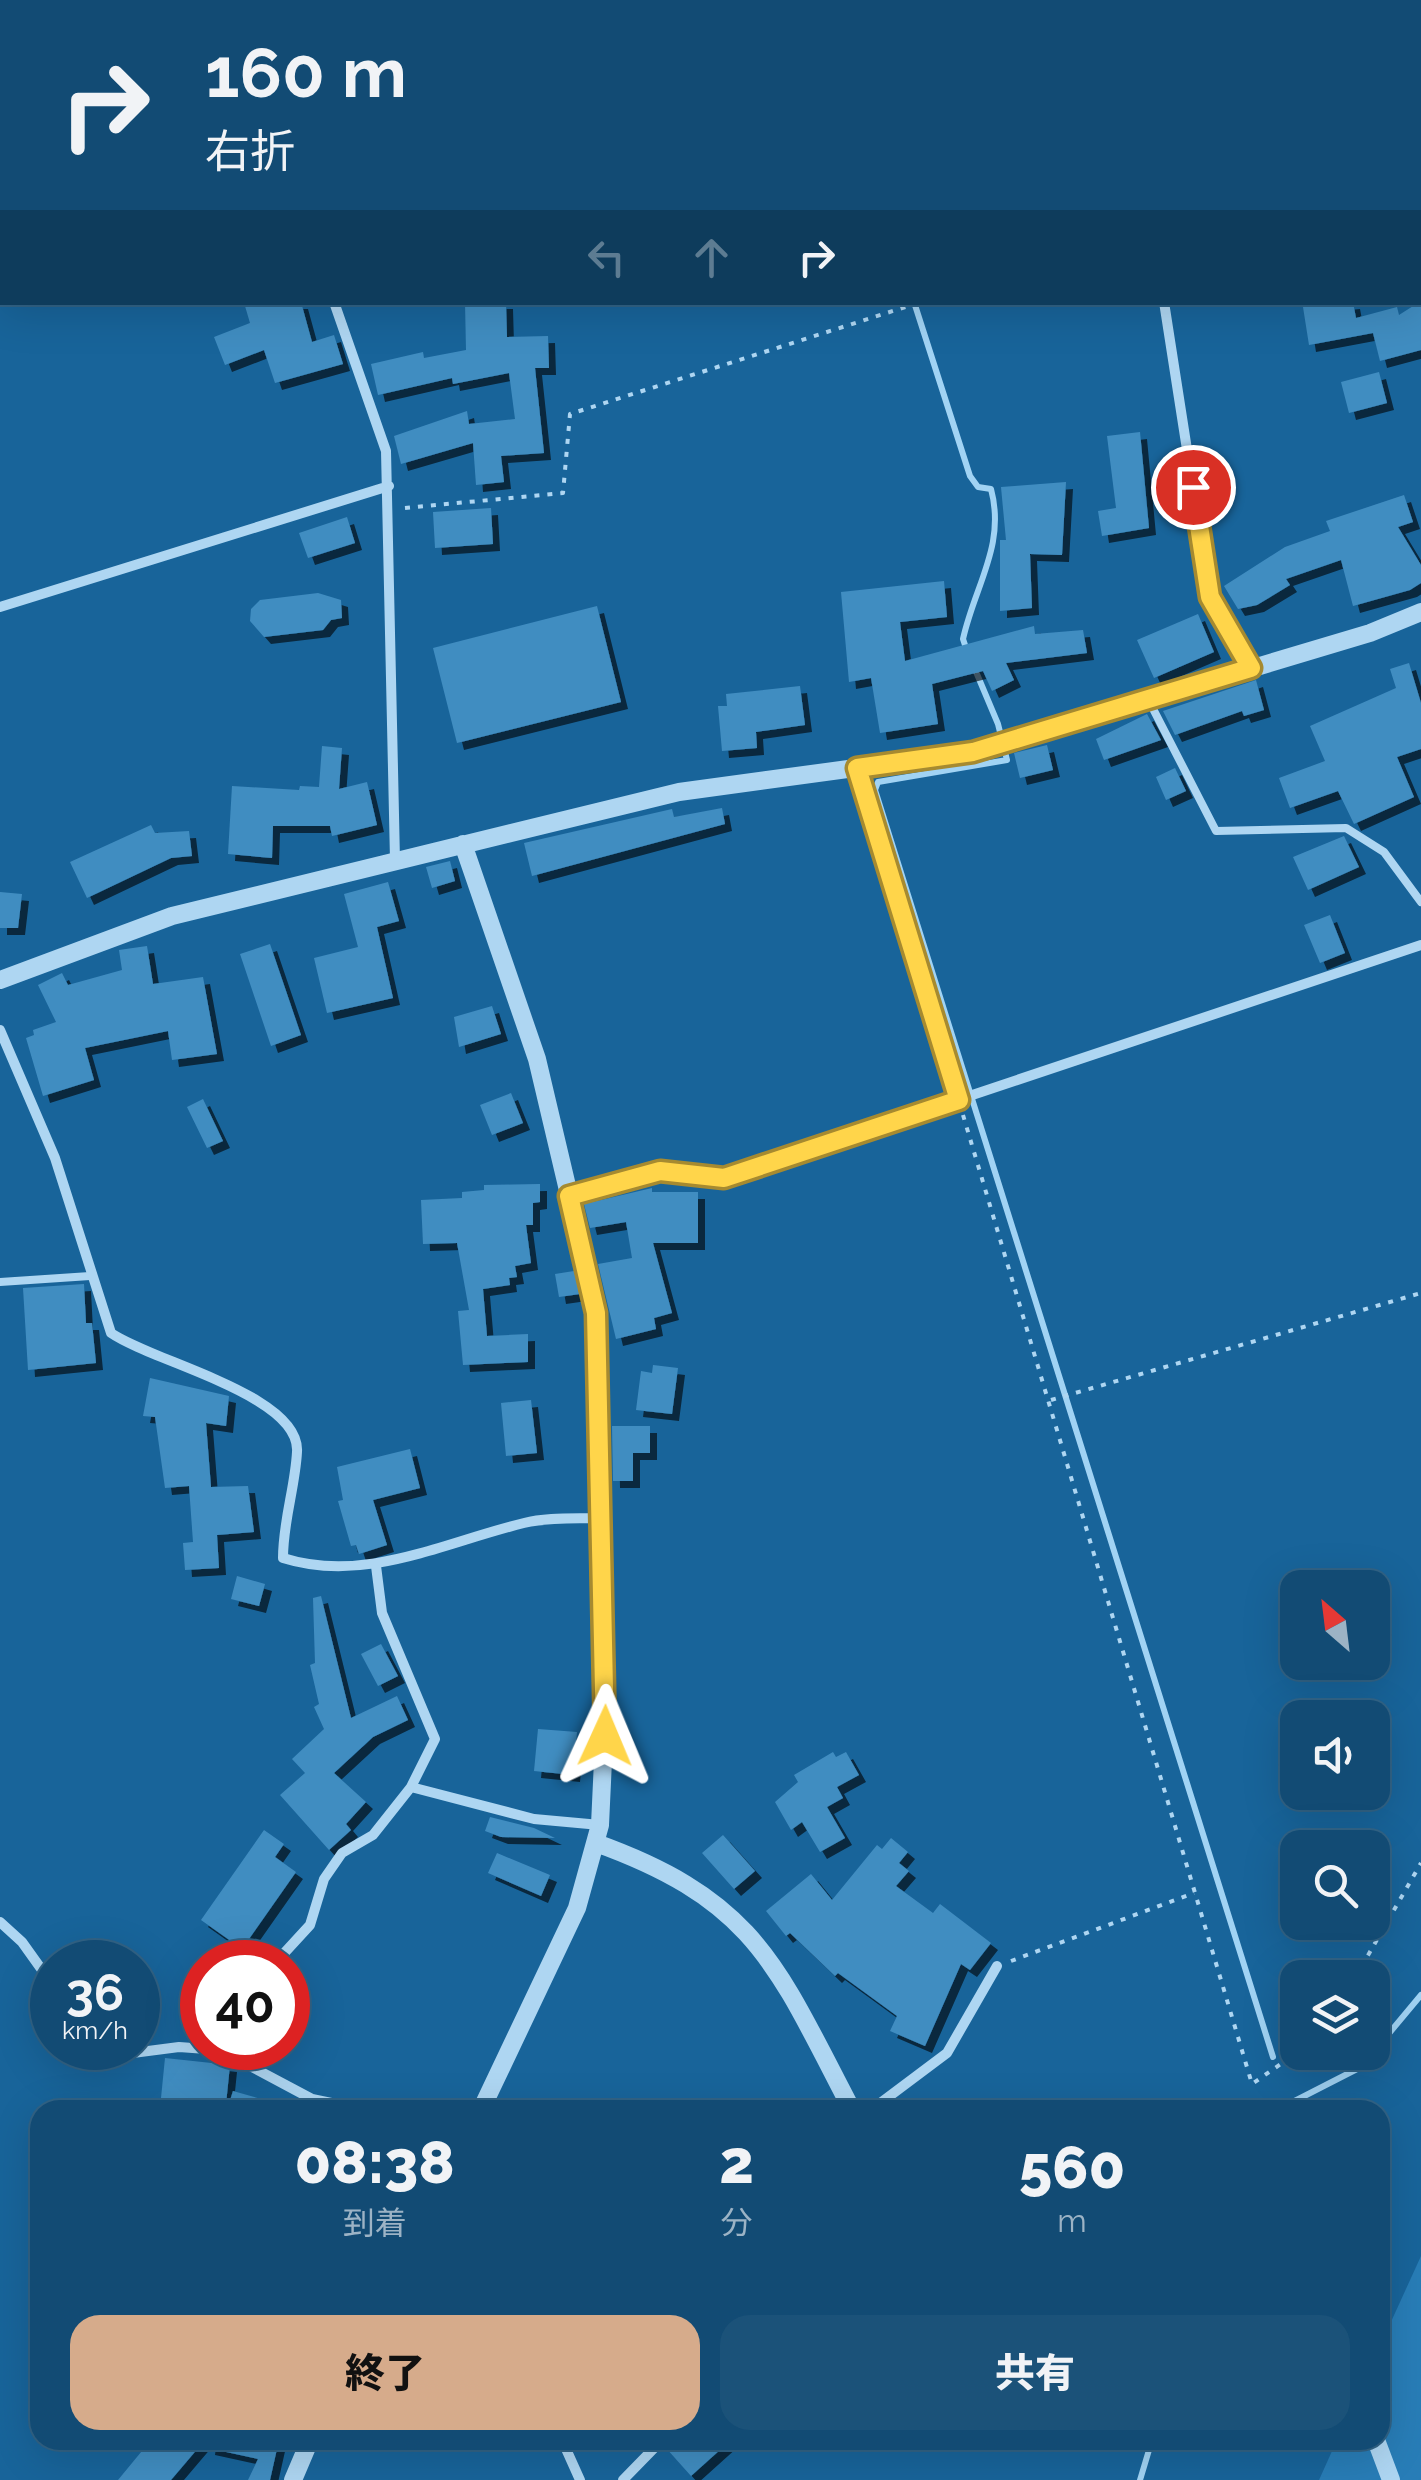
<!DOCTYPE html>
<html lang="ja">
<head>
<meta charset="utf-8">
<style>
	:root { --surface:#124b74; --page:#1b5279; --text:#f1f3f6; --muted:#9cb3c5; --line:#316386; --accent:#d6ab8b }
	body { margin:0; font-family:Raleway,"Noto Sans JP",sans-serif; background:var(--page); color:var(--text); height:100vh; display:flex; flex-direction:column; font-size:38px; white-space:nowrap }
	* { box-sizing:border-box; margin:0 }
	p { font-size:32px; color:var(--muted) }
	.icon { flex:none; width:55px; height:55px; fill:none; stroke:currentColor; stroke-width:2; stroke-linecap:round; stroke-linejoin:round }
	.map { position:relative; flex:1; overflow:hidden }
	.drawer { position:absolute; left:30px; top:2100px; width:1360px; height:350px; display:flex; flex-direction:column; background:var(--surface); border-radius:30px; box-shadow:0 10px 40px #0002,0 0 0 2px var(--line) }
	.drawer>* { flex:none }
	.top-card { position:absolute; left:0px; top:0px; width:1422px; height:305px; box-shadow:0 10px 40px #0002,0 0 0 2px var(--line); background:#124b74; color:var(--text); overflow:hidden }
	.needle { width:65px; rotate:332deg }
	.controls { position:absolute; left:1280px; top:1570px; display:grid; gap:20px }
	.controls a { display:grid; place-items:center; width:110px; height:110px; border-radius:20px; background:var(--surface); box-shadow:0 10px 40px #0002,0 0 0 2px var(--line); font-size:50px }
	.speed { position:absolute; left:30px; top:1940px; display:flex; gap:20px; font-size:50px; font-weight:700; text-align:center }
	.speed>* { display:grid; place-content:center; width:130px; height:130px; border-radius:50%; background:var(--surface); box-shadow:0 10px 40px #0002,0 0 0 2px var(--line); line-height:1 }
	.speed small { font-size:25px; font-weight:400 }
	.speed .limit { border:15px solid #d22; background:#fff; color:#111 }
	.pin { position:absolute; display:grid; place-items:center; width:85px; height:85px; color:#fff; margin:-42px; border:5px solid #fff; border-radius:50%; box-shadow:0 2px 10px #0007 }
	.me { position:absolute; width:110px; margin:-55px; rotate:1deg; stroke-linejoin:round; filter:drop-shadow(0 0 8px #0008) }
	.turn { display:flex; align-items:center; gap:35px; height:210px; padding:0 40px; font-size:45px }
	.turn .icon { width:130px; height:130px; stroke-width:2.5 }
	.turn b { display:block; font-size:70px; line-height:85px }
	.lanes { display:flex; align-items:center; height:95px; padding:0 40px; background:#0003; justify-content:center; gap:50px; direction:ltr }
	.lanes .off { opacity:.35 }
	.eta { display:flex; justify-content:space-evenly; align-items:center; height:170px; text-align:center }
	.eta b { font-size:60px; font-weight:800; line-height:70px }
	.primary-button { display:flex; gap:20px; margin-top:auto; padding:20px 40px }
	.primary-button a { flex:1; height:115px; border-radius:30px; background:var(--accent); color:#111; font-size:40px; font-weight:800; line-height:115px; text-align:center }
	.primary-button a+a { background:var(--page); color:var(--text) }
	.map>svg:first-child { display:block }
	.green { fill:#287db7 }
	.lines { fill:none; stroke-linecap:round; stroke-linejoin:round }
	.stream { stroke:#a1d3f4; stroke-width:6 }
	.building { fill:#418dc1; filter:url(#shadow) }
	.path { stroke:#aed6f2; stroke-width:4; stroke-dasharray:5 8; stroke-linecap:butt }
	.service { stroke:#aed6f2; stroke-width:8 }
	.minor { stroke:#aed6f2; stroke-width:10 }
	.tertiary { stroke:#aed6f2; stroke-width:18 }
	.route-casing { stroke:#a68a30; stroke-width:25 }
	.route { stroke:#ffd54a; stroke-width:18 }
</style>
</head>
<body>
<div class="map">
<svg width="1421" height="2480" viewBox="0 0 1421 2480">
	<defs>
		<filter id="shadow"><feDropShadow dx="7" dy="7" stdDeviation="0" flood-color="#0009"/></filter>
	</defs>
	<rect width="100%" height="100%" fill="#18649a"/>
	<path class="green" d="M1421,2256V2480H1319L1337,2440H1380V2346Z"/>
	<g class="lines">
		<path class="stream" d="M1140,0L1141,2
			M914,302L970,476L978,487L991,489C1006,545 975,585 963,639L967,651
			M974,667L998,724L1007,760L878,782L875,790L1273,2057
			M1277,2110L1361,2067L1421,1995
			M1140,2480L1152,2440"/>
	</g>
	<path class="building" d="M1421,301V350L1380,361L1373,333L1309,345L1303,307L1353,302L1356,318L1397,307L1399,315Z
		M258,302H301L312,342L334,335L343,364L275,383L264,350L225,365L214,337L250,323L245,306Z
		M465,302H506L507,337L548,336L549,368H535L544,453L501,456L504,482L476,485L473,443L401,464L394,436L467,411L469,424L515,419L509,373L453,384L452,378L378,395L371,364L423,352L424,358L466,350Z
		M1379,372L1387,403L1349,413L1341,382Z
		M1140,432L1149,528L1102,536L1098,511L1116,508L1107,436Z
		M1066,482L1062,555L1030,554L1032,608L1000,611V540H1006L1001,487Z
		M1404,495L1413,522L1398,527L1421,565V583L1410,590L1353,606L1341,560L1286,579L1290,585L1257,605L1238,609L1224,586L1285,547L1330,531L1326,521Z
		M491,508L493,544L435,548L433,512Z
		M347,517L355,543L308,558L299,533Z
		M944,581L947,617L900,622L905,661L1034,626L1035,634L1083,630L1087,653L1006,663L1014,680L992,691L983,671L932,684L938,724L880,733L871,678L849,682L841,592Z
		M318,593L341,600L342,618L331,620L323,630L264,637L250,621L251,609L260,600Z
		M597,606L621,702L457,743L433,648Z
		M1198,614L1214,652L1154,678L1137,640Z
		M1409,663L1421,703V749L1397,757L1414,797L1354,824L1338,791L1290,808L1279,778L1325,761L1310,726L1396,688L1390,669Z
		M1256,680L1264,710L1244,716L1242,711L1175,735L1163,711Z
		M800,686L805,725L756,732L757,748L722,751L718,706H727L726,694Z
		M1147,714L1161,740L1104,760L1096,739Z
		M1047,745L1053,770L1020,778L1014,753Z
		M322,746L342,748L339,789L367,782L377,825L332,836L330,826H273L272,858L228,854L232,786L299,790L300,786L319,787Z
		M1175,768L1186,791L1166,800L1156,777Z
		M722,808L725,824L532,876L524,843L672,809L674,817Z
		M151,825L155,833L189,831L192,856L171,858L87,898L70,862Z
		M1344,836L1359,867L1308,890L1293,857Z
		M450,861L455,881L432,888L426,867Z
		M388,882L399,921L377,927L393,998L327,1013L314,958L358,947L344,894Z
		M0,892L22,894L18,928H0Z
		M1330,915L1345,953L1320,963L1304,925Z
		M270,944L301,1035L271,1046L240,954Z
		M147,946L153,984L203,977L217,1054L172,1060L168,1031L85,1048L94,1080L43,1096L26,1038L34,1035L33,1030L56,1022L38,985L62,973L68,985L122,970L119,950Z
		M492,1006L501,1034L459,1047L454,1017Z
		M511,1093L523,1123L492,1135L480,1105Z
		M203,1099L223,1141L207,1148L187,1107Z
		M540,1184V1202L533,1203V1225H526L531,1263L515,1266L517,1277L509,1278L510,1285L483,1289L487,1336L528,1334V1362L463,1365L458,1311L469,1310L457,1243L423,1244L421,1200L462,1198V1192L484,1190V1185Z
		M652,1188V1192H698V1243H653L672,1313L654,1318L656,1329L616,1339L598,1264L632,1258L626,1222L590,1228L584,1204Z
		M574,1271L580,1294L559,1297L555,1274Z
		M84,1284L86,1323H92L96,1363L28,1370L23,1288Z
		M653,1365L678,1368L672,1414L636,1410L641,1371L652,1373Z
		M150,1378L229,1396L226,1426L206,1423L211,1487L248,1486L254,1532L217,1535L219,1568L185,1570L183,1543L193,1542L189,1486L165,1488L155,1417L143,1416Z
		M531,1400L537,1453L506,1456L501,1403Z
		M612,1426H650V1453H633V1481H613Z
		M410,1449L420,1488L373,1500L387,1545L359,1554L356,1545L351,1546L338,1501L343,1500L337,1467Z
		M237,1576L265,1584L259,1606L231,1599Z
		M321,1596L351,1718L397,1696L408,1720L373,1737L334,1773L366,1802L346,1824L351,1830L329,1850L280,1795L305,1773L292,1759L324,1729L314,1707L319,1704L310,1665L315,1663L313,1598Z
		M381,1644L398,1676L378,1686L361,1654Z
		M538,1729L577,1732L573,1775L534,1771Z
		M833,1752L836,1757L846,1752L859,1775L837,1787L843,1798L827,1807L845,1838L820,1852L802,1822L791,1830L775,1802L798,1782L794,1775Z
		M490,1817L534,1828L555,1838L501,1837L485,1831Z
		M264,1830L284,1844L275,1857L296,1872L242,1949L201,1920Z
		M723,1835L755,1871L734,1889L702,1853Z
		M891,1838L908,1852L899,1863L909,1871L896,1886L933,1913L940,1904L991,1943L970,1970L961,1964L925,2046L890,2031L897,2016L838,1973L835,1976L790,1933L786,1936L766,1911L811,1874L832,1900L877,1845L882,1849Z
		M497,1853L550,1875L541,1896L488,1873Z
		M165,2058L230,2065L226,2104L161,2098Z
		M233,2091L282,2105L281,2110H227Z
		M151,2440H205L171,2480H118Z
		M209,2440H279L270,2480H248L258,2459L208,2448Z
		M671,2440H731L691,2476L666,2448Z"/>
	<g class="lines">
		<path class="path" d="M1128,0L1129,2
			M1420,159H1421
			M405,508L563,493L570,414L921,302
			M963,1115L1252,2084L1298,2052
			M1051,1400L1421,1293
			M1011,1961L1194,1893
			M1355,1978L1421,1863"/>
		<path class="service" d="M1149,701L1216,831L1346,828L1384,852L1421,902
			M0,1282L90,1276"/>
		<path class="minor" d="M256,0V2
			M334,302L386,451L395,860
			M1164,302L1210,597L1251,668
			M0,607L389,486
			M857,768L959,1101
			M0,1030L55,1158L111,1333C153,1362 301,1395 297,1452C295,1488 283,1521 283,1558C365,1584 445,1542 524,1523C548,1517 576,1519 601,1518
			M569,1196L659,1171L724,1178L1421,945
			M411,1787L534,1819L600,1825
			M0,1922L22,1942L52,1984
			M276,1962L310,1925L324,1879L342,1853L373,1835L411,1787L435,1739L382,1613L376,1566
			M111,2048L125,2054L179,2047L220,2050L312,2099L365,2110
			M871,2110L947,2053L997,1966
			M562,2440L580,2480
			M623,2480L662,2440"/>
		<path class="tertiary" d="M463,844L537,1059L597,1313L606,1696L600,1825L577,1908L481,2110
			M0,980L172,916L679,792L973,752L1370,633L1421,612
			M596,1843C757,1901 777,1967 852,2110
			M1376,2440L1391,2480
			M293,2480L310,2440"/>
	</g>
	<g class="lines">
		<defs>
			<path id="route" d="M605,1736L596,1313L569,1196L660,1171L724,1178L959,1100L857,768L973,752L1251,668L1210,597L1193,487"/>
		</defs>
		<use href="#route" class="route-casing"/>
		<use href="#route" class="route"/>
	</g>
</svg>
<div class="controls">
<a><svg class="needle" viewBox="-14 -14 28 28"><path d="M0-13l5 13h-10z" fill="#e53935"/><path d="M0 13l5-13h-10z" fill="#9cb3c5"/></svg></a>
<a><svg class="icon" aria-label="sound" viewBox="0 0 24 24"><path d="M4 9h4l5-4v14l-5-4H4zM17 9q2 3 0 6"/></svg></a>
<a><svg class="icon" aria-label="search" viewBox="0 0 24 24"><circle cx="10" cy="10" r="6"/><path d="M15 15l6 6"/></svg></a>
<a><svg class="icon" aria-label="layers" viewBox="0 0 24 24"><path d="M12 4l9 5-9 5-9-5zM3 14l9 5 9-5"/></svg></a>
</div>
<div class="speed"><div>36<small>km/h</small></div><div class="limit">40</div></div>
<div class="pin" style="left:1193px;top:487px;background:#d93025"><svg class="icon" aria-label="arrive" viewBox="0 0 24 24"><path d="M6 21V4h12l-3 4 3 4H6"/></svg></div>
<svg class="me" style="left:605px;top:1736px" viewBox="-20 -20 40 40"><path d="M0-17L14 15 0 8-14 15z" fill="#ffd54a" stroke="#fff" stroke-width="4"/></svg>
<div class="top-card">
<div class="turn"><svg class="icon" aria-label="right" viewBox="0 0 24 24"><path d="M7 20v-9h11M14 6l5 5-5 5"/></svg><div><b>160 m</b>右折</div></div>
<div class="lanes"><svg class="icon off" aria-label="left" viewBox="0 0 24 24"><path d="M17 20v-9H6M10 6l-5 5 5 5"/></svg><svg class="icon off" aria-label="ahead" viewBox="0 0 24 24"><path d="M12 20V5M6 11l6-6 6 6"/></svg><svg class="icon" aria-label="right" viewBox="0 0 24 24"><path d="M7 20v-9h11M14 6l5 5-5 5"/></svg></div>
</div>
<section class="drawer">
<div class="eta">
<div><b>08:38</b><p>到着</p></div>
<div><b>2</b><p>分</p></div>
<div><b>560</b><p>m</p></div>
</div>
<div class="primary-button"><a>終了</a><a>共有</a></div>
</section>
</div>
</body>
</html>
